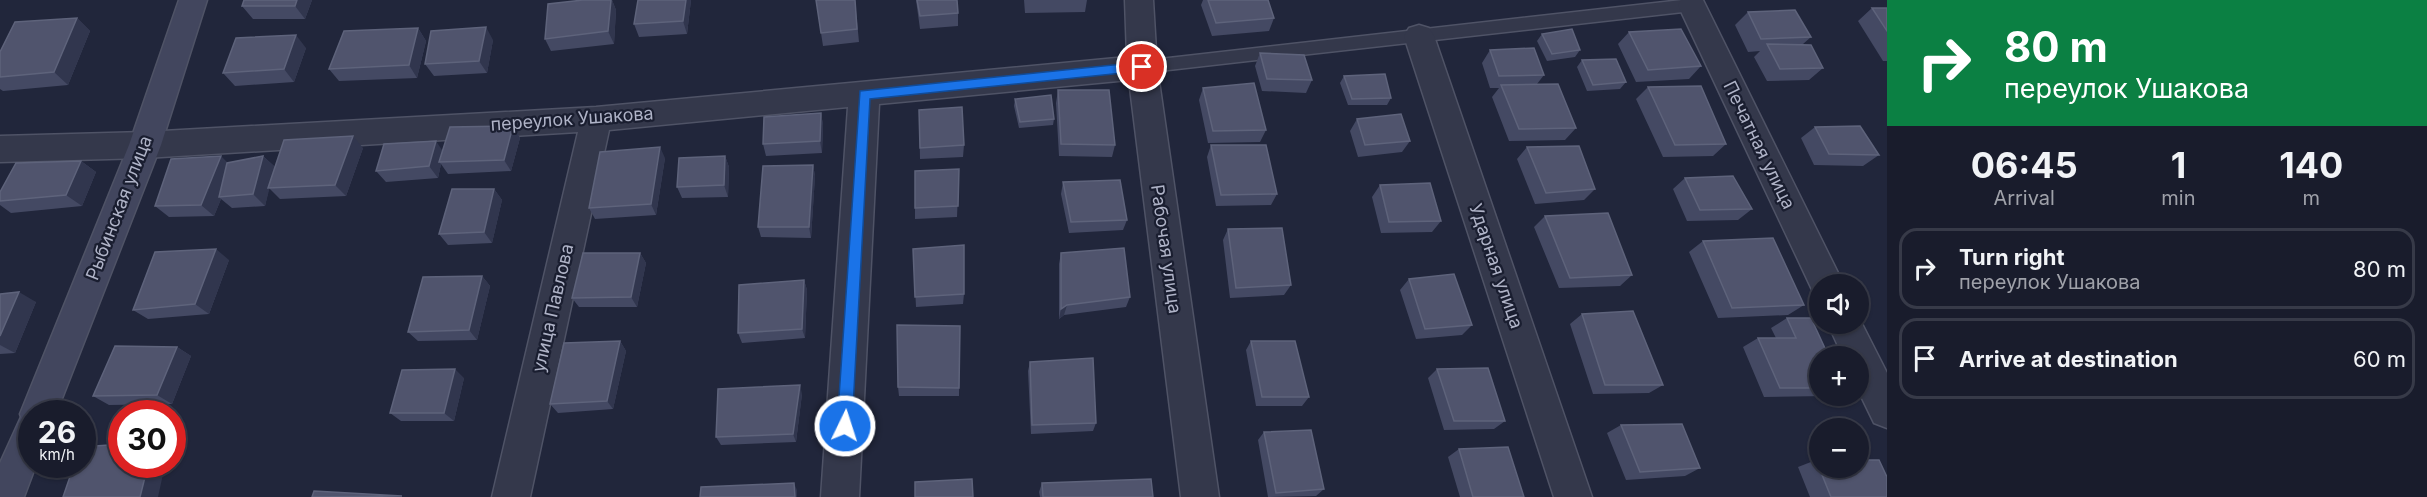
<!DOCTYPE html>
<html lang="en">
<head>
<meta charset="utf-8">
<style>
	:root { --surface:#191c2c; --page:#222534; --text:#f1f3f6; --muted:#9fa1a9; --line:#373a48 }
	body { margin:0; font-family:Inter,sans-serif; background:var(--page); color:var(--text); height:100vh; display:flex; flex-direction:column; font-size:22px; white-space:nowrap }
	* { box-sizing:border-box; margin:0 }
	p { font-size:20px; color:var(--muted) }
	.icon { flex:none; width:33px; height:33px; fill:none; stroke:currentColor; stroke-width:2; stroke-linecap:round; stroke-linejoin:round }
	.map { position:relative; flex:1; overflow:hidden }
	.panel { display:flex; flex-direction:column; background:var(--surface); width:540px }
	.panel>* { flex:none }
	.hud { background:#0b8043; color:#fff; overflow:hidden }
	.controls { position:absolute; left:1809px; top:274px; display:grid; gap:12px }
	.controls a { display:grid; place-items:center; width:60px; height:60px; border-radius:50%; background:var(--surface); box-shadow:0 2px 4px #0004,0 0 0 2px var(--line); font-size:30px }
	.speed { position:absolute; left:18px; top:400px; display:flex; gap:12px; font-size:30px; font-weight:700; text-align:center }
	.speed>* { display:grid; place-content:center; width:78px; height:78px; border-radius:50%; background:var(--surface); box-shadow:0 2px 4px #0004,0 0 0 2px var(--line); line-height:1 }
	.speed small { font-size:15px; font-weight:400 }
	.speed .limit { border:9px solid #d22; background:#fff; color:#111 }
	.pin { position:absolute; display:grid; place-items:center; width:51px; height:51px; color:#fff; margin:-26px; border:3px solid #fff; border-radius:50%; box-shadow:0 2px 6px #0007 }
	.me { position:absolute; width:66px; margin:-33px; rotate:4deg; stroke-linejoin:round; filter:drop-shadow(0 0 4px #0008) }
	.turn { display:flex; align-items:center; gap:21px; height:126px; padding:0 18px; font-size:27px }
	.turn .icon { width:78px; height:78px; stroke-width:2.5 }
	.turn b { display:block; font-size:42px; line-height:51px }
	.eta { display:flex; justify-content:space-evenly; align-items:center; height:102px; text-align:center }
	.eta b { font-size:36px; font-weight:700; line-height:42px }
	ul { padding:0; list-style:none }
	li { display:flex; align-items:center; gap:18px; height:81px; margin:0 12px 9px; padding:0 6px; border:3px solid var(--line); border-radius:18px }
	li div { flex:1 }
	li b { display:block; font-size:22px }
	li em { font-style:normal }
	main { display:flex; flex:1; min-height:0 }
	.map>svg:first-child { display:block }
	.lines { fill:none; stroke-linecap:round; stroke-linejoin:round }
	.lane-casing { stroke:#4f5366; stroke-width:3 }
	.street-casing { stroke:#4f5366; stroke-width:3 }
	.secondary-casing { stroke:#4f5366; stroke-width:3 }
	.lane { fill:#34384b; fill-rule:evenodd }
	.street { fill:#34384b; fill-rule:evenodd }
	.secondary { fill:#42465e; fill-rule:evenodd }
	.wall { fill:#444963 }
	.shaded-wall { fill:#31364e }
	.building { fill:#50546d; stroke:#5e637b; stroke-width:1.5 }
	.route { fill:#1a73e8; stroke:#114b97; stroke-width:1.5 }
	.labels { text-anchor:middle; stroke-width:4.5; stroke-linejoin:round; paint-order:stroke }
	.street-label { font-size:18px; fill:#afb3c7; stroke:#1a1e30 }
</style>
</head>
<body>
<main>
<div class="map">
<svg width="1887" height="497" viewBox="0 0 1887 497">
	<rect width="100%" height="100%" fill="#21263b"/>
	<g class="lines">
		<defs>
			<path id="lane" d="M1682,0H1698L1700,5L1697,9L1692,11L1142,73L1136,71L1134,67L1136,63L1142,61Z"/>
			<path id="street" d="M1125,0H1153L1157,67L1219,497H1181L1129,80L879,104L859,497H821L848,107L609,130L530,497H492L578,132L145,158L0,162V136L145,132L596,107L1127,57Z
				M1681,0H1703L1844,285H1820V297L1815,296L1678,5Z
				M1419,25L1429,28L1434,36L1592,497H1554L1404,36L1409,28Z
				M1858,316L1887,373V428L1874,423L1858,390V357H1843L1828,324H1858Z"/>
			<path id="secondary" d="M179,0H207L161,145L56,414H32V465H36L24,497H0V463L21,417L20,414L129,145Z"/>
		</defs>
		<use href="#lane" class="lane-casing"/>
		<use href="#street" class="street-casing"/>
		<use href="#secondary" class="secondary-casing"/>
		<use href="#lane" class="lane"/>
		<use href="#street" class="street"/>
		<use href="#secondary" class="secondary"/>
	</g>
	<path class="wall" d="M244,0H312L305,19H253L242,6Z
		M583,0H612L616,10L614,44L551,51L545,39Z
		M638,0H691L687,34L639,37L634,24Z
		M816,0H855L859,42L823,46Z
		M916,0H957L958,13V26L920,29Z
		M1024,0H1087L1085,12L1025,13Z
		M1203,0H1268L1274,18L1269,31L1212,36L1201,5Z
		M1872,8H1887V61H1883L1858,21Z
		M1748,12L1811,37L1803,44L1823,68L1809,80L1767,81L1754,57L1760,51L1748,52L1735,25Z
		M77,18L90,31L68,85L3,91L0,89V52Z
		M418,28L426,41L417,78L339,81L329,69Z
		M1629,32L1701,66L1689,79L1636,82L1618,44Z
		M1542,34L1580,50L1575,57L1547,61L1537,41Z
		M493,40L487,73L434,76L425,64Z
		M306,48L294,82L235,86L223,73Z
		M1490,50L1544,75L1537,84L1576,128L1565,140L1509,141L1492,97L1499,88H1490L1482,63Z
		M1260,53L1312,80L1306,93L1262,91L1255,66Z
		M1582,60L1626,82L1620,89L1587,91L1577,67Z
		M1344,76L1391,98L1387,105H1348L1340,83Z
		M1648,87L1726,144L1713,156L1663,157L1636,99Z
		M1203,88L1266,130L1260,142L1208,143L1199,100Z
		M1058,90L1115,145L1112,157L1059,156L1056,103Z
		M1015,99L1054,119L1053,125L1019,128L1014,106Z
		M919,110L964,145L963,157L920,159Z
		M821,113L823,125L822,153L766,156L763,144Z
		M1357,119L1410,141L1402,152L1358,157L1350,131Z
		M513,126L520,138L511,171L448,174L441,164L438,178L386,182L376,171L443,151Z
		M1815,127L1879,155L1863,166L1814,165L1801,138Z
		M1211,145L1277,194L1271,205L1216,206L1207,157Z
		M1527,147L1595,189L1584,200L1535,204L1517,159Z
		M363,148L346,196L280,199L269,188L265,206L232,208L221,199L214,216L169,217L155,206L228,163L263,156L275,167L272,177Z
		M725,156L729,167L728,197L682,198L677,187Z
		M665,158L656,215L595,219L589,208Z
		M81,161L96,172L82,206L11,213L0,205V192Z
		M813,165L815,176L811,238L761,237L758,227Z
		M959,169L957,217L915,219V208Z
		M1685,178L1752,209L1738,220L1687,221L1673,189Z
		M1063,182L1127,220L1123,230L1069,233L1061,194Z
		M1380,185L1441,221L1432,232L1381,233L1372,197Z
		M494,189L502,200L492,243L448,245L439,234Z
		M1545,216L1632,275L1620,286L1559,288L1534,227Z
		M1228,229L1291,285L1284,295L1230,298L1223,240Z
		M1703,241L1804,305L1788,315L1718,318L1689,252Z
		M913,249L964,294L963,304L916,307Z
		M640,253L646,263L637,307H579L572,298Z
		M1061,253L1130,297L1126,307L1064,315L1059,319V264Z
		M229,260L209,314L148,319L133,310Z
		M482,276L490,286L477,340L418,341L408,332Z
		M1409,279L1472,325L1462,335L1416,339L1400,290Z
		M804,280L807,290L805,338L742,343L738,333Z
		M0,294L36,302L15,353L0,354Z
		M1582,314L1663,385L1649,393L1593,394L1570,324Z
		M1787,318L1820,357V396H1826H1825L1764,397L1743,347L1758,338H1776L1771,328Z
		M960,326L959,396H899L898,387Z
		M620,341L626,351L613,409L558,413L550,404Z
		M1251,341L1309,397L1302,406H1256L1246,350Z
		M177,347L191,356L172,404L109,405L93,396Z
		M1030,362L1096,423L1093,431L1031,434L1028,371Z
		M1437,369L1505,421L1494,429L1444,430L1428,378Z
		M464,378L454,421H401L390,413Z
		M802,394L796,442L721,445L716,437Z
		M1621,425L1700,468L1685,476L1626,480L1607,433Z
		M1264,432L1324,489L1316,496L1268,497L1258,440Z
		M1459,449L1524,497H1460L1448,457Z
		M1816,460L1887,497H1810L1798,467Z
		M1042,483L1153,497H1040L1039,492Z"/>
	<path class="shaded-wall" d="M297,0H312L305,19L295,6Z
		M611,0H612L616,10L614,44L608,31Z
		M686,0H691L687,34L683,21Z
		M77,18L90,31L68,85L54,72Z
		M486,27L493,40L487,73L479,61Z
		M418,28L426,41L417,78L409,65Z
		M296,35L306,48L294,82L284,69Z
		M821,113L823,125L822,153L820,141Z
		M513,126L520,138L511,171L504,160Z
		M353,136L363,148L346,196L335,185Z
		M436,141L444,153L439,162L441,164L438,178L429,166Z
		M660,147L665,158L656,215L651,204Z
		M221,156L233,168L219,197L221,199L214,216L201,205Z
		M263,156L275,167L265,206L253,194Z
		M725,156L729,167L728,197L724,185Z
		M81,161L96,172L82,206L66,195Z
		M813,165L815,176L811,238L809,227Z
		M494,189L502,200L492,243L484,232Z
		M216,249L229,260L209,314L195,304Z
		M640,253L646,263L637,307L631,297Z
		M482,276L490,286L477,340L469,330Z
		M804,280L807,290L805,338L802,329Z
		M19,292L36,302L15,353L0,345V336Z
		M1067,305L1064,315L1059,319L1061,309Z
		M620,341L626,351L613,409L607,401Z
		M177,347L191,356L172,404L157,395Z
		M455,369L464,378L454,421L444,413Z
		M800,385L802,394L796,442L793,434Z
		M148,465H165L158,497H140Z
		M794,483L797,490V497H795Z"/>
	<path class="building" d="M244,0H297L295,6H242Z
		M583,0H611L608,31L545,39L548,4Z
		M638,0H686L683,21L634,24Z
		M816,0H855L857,29L821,33Z
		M917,0H957L958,13L920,16Z
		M1208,0H1268L1274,18L1216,23Z
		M1872,8H1887V31Z
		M1795,10L1811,37L1761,39L1748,12Z
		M77,18L54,72L0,77V52L15,22Z
		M486,27L479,61L425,64L431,31Z
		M418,28L409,65L329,69L344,31Z
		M1572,29L1580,50L1552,54L1542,34Z
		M1681,29L1701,66L1648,70L1629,32Z
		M296,35L284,69L223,73L236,38Z
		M1767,44L1811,45L1823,68L1780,69Z
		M1534,48L1544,75L1499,76L1490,50Z
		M1260,53L1304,55L1312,80L1267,79Z
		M1616,59L1626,82L1593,85L1582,60Z
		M1385,74L1391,98L1352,99L1344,76Z
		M1254,83L1266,130L1213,131L1203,88Z
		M1558,84L1576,128L1519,129L1501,85Z
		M1701,86L1726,144L1675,145L1648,87Z
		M1058,90H1109L1115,145L1061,144Z
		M1051,95L1054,119L1020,122L1015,99Z
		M962,107L964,145L920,148L919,110Z
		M821,113L820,141L763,144L764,117Z
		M1401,114L1410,141L1365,145L1357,119Z
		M513,126L504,160L439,162L450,127Z
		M1860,126L1879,155L1829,154L1815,127Z
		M353,136L335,185L268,188L284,140Z
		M436,141L429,166L376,171L384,144Z
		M1211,145H1266L1277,194L1221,195Z
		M1579,146L1595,189L1546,193L1527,147Z
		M660,147L651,204L589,208L600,152Z
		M221,156L201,205L155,206L171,159Z
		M263,156L253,194L219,197L227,163Z
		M725,156L724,185L677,187L679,158Z
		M81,161L66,195L0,201V192L16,163Z
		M813,165L809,227H758L763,166Z
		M959,169L958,206L915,208V171Z
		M1733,176L1752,209L1700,210L1685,178Z
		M1120,180L1127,220L1071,222L1063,182Z
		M1430,183L1441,221L1389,222L1380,185Z
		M452,189H494L484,232L439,234Z
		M1608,213L1632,275L1570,278L1545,216Z
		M1282,228L1291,285L1236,288L1228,229Z
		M1773,238L1804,305L1732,308L1703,241Z
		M964,245V294L915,297L913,249Z
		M1124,248L1130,297L1067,305L1061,309V253Z
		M216,249L195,304L133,310L155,252Z
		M583,253H640L631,297L572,298Z
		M1454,274L1472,325L1425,329L1409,279Z
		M482,276L469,330L408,332L423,277Z
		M804,280L802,329L738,333L739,285Z
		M19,292L0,336V294Z
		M1633,311L1663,385H1605L1582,314Z
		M1787,318H1811L1829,357H1820V388H1780L1758,338H1796Z
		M897,325L960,326L959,388L898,387Z
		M620,341L607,401L550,404L564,343Z
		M1251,341H1295L1309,397H1262Z
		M115,346L177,347L157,395L93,396Z
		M1093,358L1096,423L1032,425L1030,362Z
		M1488,368L1505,421H1454L1437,369Z
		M455,369L444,413H390L402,370Z
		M800,385L793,434L716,437L718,389Z
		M1682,424L1700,468L1640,472L1621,425Z
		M1311,430L1324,489L1276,493L1264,432Z
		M122,444V465H148L140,497H63L74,465H82V447Z
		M1508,447L1524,497H1473L1459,449Z
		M1816,460H1820V468H1858V460H1879L1887,477V497H1831Z
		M972,479L973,497H915V482Z
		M1151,479L1153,497H1043L1042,483Z
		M794,483L795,497H700L701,487Z
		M314,491L402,496L312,497Z"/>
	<path class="route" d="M1142,62L1148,67L1142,71L870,99L852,426L850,431L845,433L839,431L837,426L860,91Z"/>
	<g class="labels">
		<g class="street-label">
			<text transform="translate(572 119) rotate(-4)" y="6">переулок Ушакова</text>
			<text transform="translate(1759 145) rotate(64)" y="6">Печатная улица</text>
			<text transform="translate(119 208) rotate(-69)" y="6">Рыбинская улица</text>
			<text transform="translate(1166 249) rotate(82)" y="6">Рабочая улица</text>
			<text transform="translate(1496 266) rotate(71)" y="6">Ударная улица</text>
			<text transform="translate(553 308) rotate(-77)" y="6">улица Павлова</text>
		</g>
	</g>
</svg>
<div class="controls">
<a><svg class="icon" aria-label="sound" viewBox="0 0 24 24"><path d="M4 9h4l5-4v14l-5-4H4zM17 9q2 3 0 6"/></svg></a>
<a>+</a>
<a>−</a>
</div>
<div class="speed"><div>26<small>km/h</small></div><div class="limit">30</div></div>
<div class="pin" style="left:1142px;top:67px;background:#d93025"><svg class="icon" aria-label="arrive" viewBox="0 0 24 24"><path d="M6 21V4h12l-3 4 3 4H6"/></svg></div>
<svg class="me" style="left:845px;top:426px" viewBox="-20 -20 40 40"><circle r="17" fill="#1a73e8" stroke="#fff" stroke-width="3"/><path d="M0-11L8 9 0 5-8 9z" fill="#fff"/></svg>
</div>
<section class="panel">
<div class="hud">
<div class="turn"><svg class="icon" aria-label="right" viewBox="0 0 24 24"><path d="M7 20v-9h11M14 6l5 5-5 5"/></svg><div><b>80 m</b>переулок Ушакова</div></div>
</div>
<div class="eta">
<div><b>06:45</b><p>Arrival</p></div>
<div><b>1</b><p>min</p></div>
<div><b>140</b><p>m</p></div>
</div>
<ul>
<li><svg class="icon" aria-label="right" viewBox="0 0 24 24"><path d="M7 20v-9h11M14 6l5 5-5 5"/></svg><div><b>Turn right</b><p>переулок Ушакова</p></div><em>80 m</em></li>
<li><svg class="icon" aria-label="arrive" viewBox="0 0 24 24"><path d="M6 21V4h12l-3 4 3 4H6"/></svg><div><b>Arrive at destination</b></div><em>60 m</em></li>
</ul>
</section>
</main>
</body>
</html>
